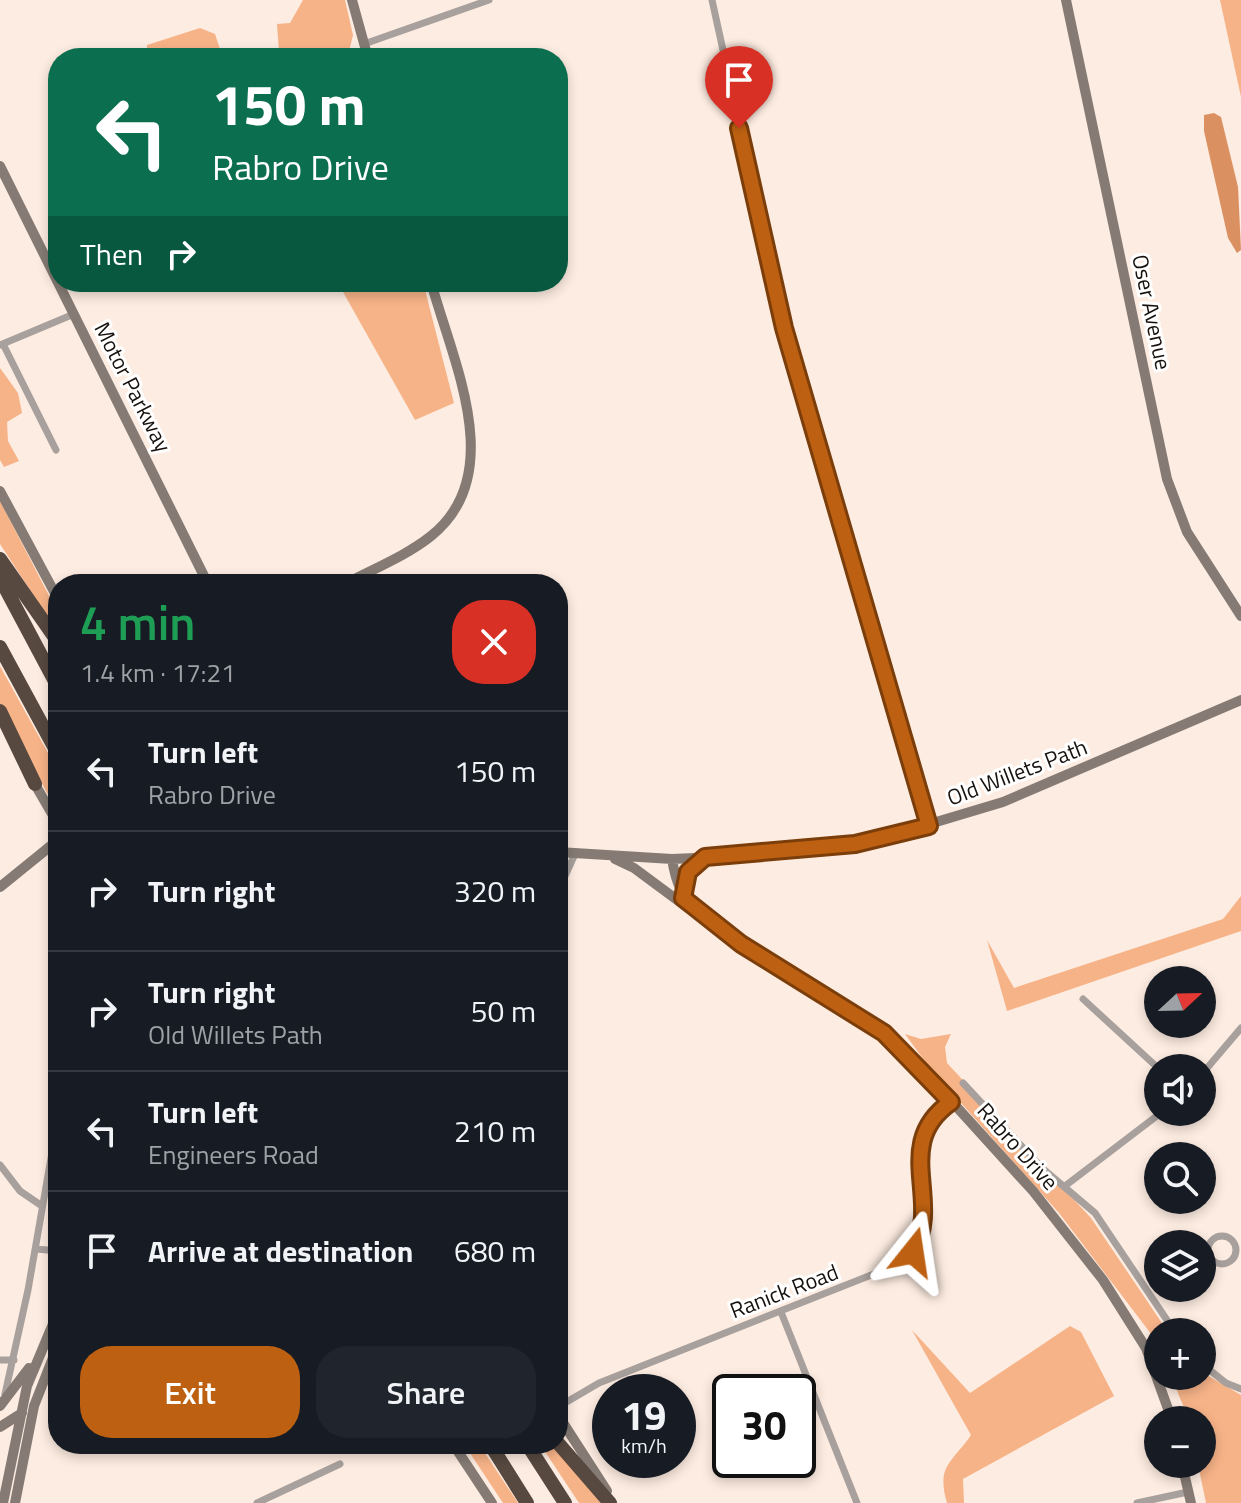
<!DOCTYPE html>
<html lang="en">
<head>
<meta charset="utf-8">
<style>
	:root { --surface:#171b24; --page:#20242c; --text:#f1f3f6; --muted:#9ea1a6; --line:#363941; --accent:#bd6011 }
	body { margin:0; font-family:"Titillium Web",sans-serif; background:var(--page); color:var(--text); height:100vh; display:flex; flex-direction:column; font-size:30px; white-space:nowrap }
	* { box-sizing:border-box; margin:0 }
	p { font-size:26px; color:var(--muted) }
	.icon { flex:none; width:44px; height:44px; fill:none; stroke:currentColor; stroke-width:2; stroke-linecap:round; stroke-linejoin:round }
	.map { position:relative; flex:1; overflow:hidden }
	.sheet { position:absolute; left:48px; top:574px; width:520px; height:880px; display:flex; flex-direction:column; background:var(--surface); border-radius:32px; box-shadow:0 4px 12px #0003 }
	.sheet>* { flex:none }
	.banner { position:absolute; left:48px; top:48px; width:520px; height:244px; border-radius:32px; box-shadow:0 4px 12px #0003; background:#0b6e4f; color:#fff; overflow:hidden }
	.needle { width:52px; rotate:68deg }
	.tools { position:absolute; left:1144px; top:966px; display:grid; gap:16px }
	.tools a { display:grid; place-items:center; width:72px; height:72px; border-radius:50%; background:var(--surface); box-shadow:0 4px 12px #0003; font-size:40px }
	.speed { position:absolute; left:592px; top:1374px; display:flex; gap:16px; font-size:40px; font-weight:700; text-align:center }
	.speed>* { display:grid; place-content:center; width:104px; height:104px; border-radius:50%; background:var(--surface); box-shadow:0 4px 12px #0003; line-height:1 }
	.speed small { font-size:20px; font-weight:400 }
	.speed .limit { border:4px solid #111; border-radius:12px; background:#fff; color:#111 }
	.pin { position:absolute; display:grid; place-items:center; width:68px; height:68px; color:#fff; margin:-82px -34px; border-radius:50% 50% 50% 0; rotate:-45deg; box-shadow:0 0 8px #0007 }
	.pin .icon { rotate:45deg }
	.me { position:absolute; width:88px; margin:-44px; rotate:15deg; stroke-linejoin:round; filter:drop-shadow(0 0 6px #0008) }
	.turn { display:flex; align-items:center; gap:28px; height:168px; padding:0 32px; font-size:36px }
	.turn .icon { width:104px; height:104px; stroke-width:2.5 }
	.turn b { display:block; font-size:56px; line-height:68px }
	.then { display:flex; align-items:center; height:76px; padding:0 32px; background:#0003; gap:16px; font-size:30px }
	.round { display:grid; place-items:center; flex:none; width:84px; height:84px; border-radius:32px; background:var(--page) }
	.overview { display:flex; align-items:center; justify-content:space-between; height:136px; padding:0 32px }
	h1 { font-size:48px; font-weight:600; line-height:60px; color:#1e9e55 }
	.action { display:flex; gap:16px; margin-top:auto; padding:16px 32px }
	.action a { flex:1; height:92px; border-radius:32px; background:var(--accent); color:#fff; font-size:32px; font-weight:600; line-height:92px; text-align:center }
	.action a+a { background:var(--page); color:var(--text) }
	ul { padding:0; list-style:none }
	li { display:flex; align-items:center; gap:24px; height:120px; padding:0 32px; border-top:2px solid var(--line) }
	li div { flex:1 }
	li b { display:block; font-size:30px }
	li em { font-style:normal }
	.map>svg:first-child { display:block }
	.green { fill:#f7b388 }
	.water { fill:#da9060 }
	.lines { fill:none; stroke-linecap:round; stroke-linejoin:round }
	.street { stroke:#a8a09c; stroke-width:7 }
	.secondary { stroke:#857b74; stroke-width:10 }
	.highway { stroke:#574940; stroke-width:14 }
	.route-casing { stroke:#7b3e0b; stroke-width:20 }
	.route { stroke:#bd6011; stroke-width:14 }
	.labels { text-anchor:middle; stroke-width:6; stroke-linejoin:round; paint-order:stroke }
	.street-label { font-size:22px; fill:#17110e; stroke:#fff }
</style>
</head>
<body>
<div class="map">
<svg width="1241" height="1503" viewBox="0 0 1241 1503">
	<rect width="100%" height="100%" fill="#fdece1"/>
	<path class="green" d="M303,0H345L353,35L348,56L268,58L279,52L277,24L290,23Z
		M1220,0H1241V97Z
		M200,28L215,34L223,58H147V45Z
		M364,282H423L454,403L415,420L343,292Z
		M0,368L18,393L22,413L7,422L8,441L19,461L4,467L0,460Z
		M0,501L58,613V633L0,544Z
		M0,666L58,771V813L0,706Z
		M1241,896V931L1007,1011L987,940L1014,988L1223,919Z
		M905,1034L921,1039L951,1034L945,1047L947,1063L1091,1218L1168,1332H1158V1343L1059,1213L929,1067Z
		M1070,1326L1081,1332L1114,1396L963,1479L964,1503H947C936,1465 952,1463 971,1435L912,1330L970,1393Z
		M1202,1372L1241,1395V1503H1206L1198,1464H1202V1420H1189L1171,1376H1202Z
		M464,1444H479L518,1503H503Z
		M540,1444H554L601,1503H579Z"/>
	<path class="water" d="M1214,113L1221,117L1238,187L1241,250L1237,253L1228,238L1204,131V115Z"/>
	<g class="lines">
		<path class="street" d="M712,0L784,328L929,825
			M364,44L489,0
			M3,344L56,450
			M0,345L74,314
			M558,882L565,876L575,854
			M1083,999L1158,1068
			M1202,1074L1241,1028
			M963,1083L1042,1168L1095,1213L1175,1332
			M0,1165L20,1191L42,1206
			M1065,1186L1162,1112
			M1208 1250a14 14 0 1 1 28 0a14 14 0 1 1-28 0Z
			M36,1249L58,1251
			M781,1312L857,1503
			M0,1360H14
			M1202,1364L1226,1383L1241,1389
			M5,1394L28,1290L58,1118
			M558,1407L599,1383L904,1262C951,1211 887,1146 951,1102
			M257,1503L340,1464
			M1137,1503L1188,1492"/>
		<path class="secondary" d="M352,0L368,58
			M1066,0L1167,479L1187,532L1241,616
			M0,166L208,584
			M0,491L58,599
			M345,584C373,569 406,556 431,536C509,474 452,360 431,282
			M33,781L58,824
			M558,852L672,859L719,857L886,837L1003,802L1241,700
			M615,859L634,868L688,908
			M672,859C676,884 682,897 700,914L776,966L864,1019L924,1071L1033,1191L1103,1280L1146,1348L1172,1420
			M0,887L58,840
			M684,896L688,872L702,859
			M0,1406L29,1368
			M558,1415L607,1491
			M0,1427L22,1413
			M453,1444L492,1503
			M1182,1464L1191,1503
			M3,1503L27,1386L58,1312
			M15,1503L34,1406L58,1345"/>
		<path class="highway" d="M0,559L58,642
			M0,578L58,687
			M0,647L58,754
			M0,711L35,784
			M558,1443L610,1503
			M490,1444L527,1503
			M527,1444L565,1503"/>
	</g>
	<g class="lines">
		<defs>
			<path id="route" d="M739,128L784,328L929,826L855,844L705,857L688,872L683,898L741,944L884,1033L951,1102C891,1144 943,1200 913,1252"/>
		</defs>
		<use href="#route" class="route-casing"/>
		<use href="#route" class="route"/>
	</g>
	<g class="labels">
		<g class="street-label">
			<text transform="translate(1152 312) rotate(78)" y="8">Oser Avenue</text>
			<text transform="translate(133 387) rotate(63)" y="8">Motor Parkway</text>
			<text transform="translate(1017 772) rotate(-21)" y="8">Old Willets Path</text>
			<text transform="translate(1018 1146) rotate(48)" y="8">Rabro Drive</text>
			<text transform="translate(784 1291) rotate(-21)" y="8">Ranick Road</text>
		</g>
	</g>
</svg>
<div class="tools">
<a><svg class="needle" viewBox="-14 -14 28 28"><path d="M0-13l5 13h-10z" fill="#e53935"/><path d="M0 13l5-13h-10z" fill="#9ea1a6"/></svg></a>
<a><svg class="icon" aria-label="sound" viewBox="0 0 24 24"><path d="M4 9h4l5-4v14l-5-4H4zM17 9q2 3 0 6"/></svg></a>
<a><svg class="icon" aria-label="search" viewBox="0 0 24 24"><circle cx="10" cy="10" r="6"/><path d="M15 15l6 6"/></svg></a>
<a><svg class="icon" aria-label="layers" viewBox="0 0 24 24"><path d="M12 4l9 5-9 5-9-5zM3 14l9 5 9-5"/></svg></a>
<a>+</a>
<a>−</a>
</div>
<div class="speed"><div>19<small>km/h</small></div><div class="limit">30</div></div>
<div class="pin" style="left:739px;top:128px;background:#d93025"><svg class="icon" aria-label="arrive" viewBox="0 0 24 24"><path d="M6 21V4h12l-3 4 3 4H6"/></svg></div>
<svg class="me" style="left:913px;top:1252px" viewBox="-20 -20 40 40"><path d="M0-17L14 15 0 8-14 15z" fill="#bd6011" stroke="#fff" stroke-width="4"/></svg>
<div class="banner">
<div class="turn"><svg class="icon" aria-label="left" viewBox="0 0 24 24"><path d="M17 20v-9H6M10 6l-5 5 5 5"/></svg><div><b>150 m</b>Rabro Drive</div></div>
<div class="then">Then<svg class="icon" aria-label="right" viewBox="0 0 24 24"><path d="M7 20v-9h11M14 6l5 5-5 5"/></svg></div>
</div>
<section class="sheet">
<div class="overview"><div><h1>4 min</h1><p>1.4 km · 17:21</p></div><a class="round" style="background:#d93025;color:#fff"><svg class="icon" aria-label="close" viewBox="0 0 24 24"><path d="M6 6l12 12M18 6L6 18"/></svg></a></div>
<ul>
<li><svg class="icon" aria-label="left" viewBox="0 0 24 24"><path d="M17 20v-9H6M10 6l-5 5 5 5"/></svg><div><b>Turn left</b><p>Rabro Drive</p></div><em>150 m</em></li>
<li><svg class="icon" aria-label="right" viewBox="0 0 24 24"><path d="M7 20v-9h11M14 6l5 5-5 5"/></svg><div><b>Turn right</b></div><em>320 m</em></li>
<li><svg class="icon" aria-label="right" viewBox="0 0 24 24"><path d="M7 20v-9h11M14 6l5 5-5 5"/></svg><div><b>Turn right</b><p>Old Willets Path</p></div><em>50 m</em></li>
<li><svg class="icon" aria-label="left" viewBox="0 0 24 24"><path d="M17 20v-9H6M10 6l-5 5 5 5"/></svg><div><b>Turn left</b><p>Engineers Road</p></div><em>210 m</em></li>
<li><svg class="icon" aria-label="arrive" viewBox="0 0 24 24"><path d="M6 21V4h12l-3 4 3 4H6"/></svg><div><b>Arrive at destination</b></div><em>680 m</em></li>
</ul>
<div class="action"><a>Exit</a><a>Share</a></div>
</section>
</div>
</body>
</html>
